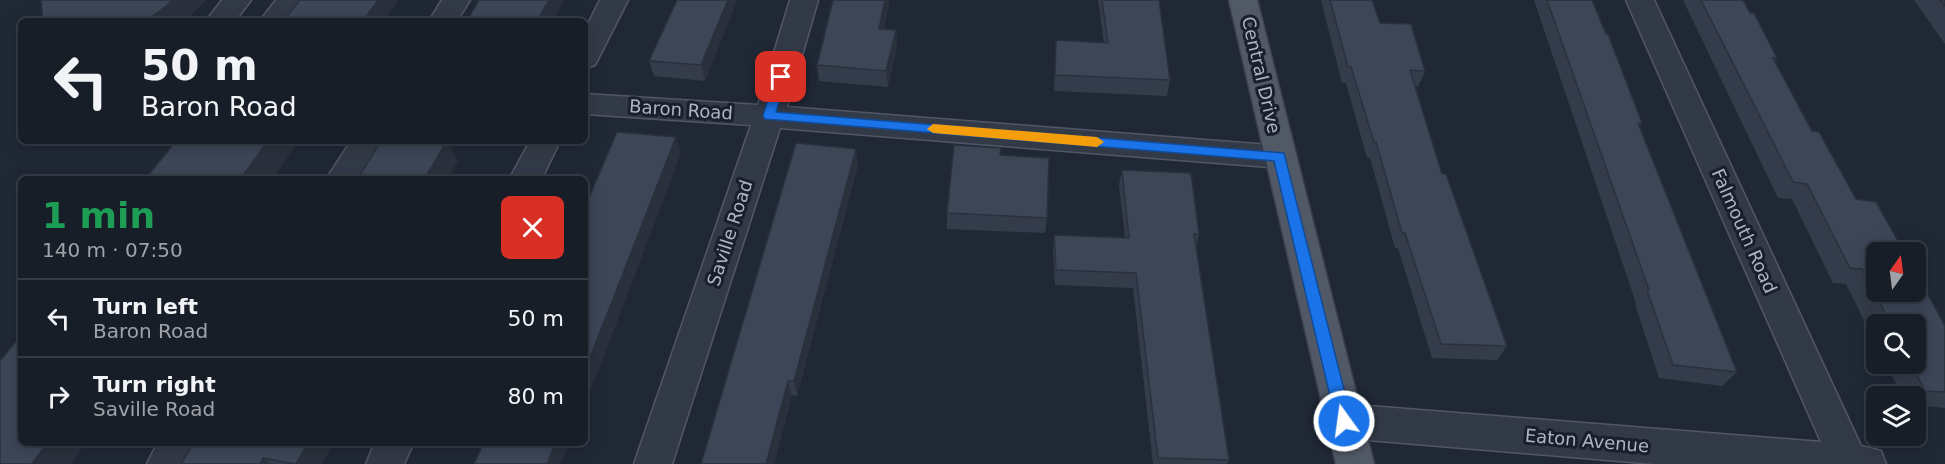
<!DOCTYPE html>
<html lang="en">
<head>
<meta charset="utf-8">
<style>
	:root { --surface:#181e28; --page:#252b34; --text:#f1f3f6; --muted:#9fa2a8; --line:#363c45 }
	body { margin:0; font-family:"DejaVu Sans",sans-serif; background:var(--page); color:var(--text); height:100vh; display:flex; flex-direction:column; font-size:22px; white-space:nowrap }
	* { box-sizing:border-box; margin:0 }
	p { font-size:20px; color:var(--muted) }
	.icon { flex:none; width:33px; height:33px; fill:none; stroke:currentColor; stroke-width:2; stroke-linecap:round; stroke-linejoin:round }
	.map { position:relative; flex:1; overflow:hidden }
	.sheet { position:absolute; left:18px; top:176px; width:570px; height:270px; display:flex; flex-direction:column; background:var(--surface); border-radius:9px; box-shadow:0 3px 15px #0003,0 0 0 2px var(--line) }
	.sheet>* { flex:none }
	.top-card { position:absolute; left:18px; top:18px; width:570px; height:126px; border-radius:9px; box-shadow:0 3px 15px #0003,0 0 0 2px var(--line); background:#181e28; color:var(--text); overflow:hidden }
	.needle { width:39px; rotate:14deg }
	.tools { position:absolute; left:1866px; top:242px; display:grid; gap:12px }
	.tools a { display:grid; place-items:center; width:60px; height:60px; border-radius:9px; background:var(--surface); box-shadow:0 3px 15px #0003,0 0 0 2px var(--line); font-size:30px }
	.pin { position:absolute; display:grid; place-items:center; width:51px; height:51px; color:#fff; margin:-26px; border-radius:12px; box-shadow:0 3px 9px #0006 }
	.me { position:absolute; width:66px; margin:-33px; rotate:346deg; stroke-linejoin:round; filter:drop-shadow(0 0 4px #0008) }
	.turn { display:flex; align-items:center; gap:21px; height:126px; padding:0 24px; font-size:27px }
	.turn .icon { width:78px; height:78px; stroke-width:2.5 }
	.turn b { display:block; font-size:42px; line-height:51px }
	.round { display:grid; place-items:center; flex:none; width:63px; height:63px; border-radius:9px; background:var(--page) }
	.headline { display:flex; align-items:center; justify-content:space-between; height:102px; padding:0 24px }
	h1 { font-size:36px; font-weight:600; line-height:45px; color:#1e9e55 }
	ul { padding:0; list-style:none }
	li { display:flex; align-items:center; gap:18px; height:78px; padding:0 24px; border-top:2px solid var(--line) }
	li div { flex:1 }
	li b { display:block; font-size:22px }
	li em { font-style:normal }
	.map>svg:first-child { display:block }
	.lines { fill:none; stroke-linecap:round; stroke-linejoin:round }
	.minor-casing { stroke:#515765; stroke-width:3 }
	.major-casing { stroke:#3d4350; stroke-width:3 }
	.minor { fill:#333a47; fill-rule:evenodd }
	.major { fill:#515967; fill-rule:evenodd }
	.wall { fill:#343c4b }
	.shaded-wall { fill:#2a313d }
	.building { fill:#3c4657; stroke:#2a313d; stroke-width:1.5 }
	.route { fill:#1a73e8; stroke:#114b97; stroke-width:1.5 }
	.slow { fill:#f59e0b }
	.labels { text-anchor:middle; stroke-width:6; stroke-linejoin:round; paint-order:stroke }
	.street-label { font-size:18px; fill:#adb4c4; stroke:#191f2b }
</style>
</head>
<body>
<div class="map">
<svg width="1945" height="464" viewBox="0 0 1945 464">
	<rect width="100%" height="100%" fill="#202836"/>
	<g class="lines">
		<defs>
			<path id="minor" d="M222,0H251L235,21H206Z
				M276,0H304L289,21H260Z
				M442,0H470L457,21H429Z
				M600,0H628L595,65L585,68V30Z
				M790,0H818L787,107L1280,146L1291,149L1296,157L1291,165L1280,168L780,128L672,464H634L751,125L585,114V94L758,105Z
				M1626,0H1654L1861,446L1881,451L1886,464H1655L1344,438L1331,433L1325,421L1331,409L1344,404L1821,442Z
				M351,141H382L359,178H327Z
				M530,141H560L542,178H510Z
				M158,442H198L187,464H147Z
				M375,442H414L404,464H366Z"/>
			<path id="major" d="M1229,0H1257L1374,464H1336Z"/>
		</defs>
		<use href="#minor" class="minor-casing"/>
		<use href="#major" class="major-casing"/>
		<use href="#minor" class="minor"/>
		<use href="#major" class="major"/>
	</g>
	<path class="wall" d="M737,0L705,81L654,76L649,61Z
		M1098,0H1159L1170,80L1167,96L1054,91L1056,40L1104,43Z
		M1321,0H1372L1380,23L1425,71L1418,87L1415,86L1442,174L1507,346L1497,360L1432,358L1398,248H1395L1370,158H1367L1346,83H1342Z
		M1534,0H1592L1642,123L1639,127L1737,372L1722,386L1659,378L1635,304L1636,303Z
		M1683,0H1743L1777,58L1775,61L1812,131L1856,199L1945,326V408L1916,405V396H1902L1886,363H1916V324H1876V345L1846,284L1833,283L1792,199L1778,198Z
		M1914,0H1945V44Z
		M884,29L896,30L897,46L888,87L819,81L817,65Z
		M796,143L858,165L797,396L792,395L774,464Z
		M1001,148V155L1047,218L1045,233L947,229V213Z
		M1122,170L1199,234L1196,246L1229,460L1227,464H1153L1133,288L1055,285L1053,250L1054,235L1125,237L1119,185Z
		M194,442L322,464H181Z"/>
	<path class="shaded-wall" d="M172,0H206L186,21H146Z
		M378,0H398L384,21H363Z
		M549,0H564L553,21H537Z
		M728,0H737L705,81L701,65Z
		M885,0H890L881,45L879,29Z
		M896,30L897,46L888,87L886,71Z
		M676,137L681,153L624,304L585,404V370Z
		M268,141H299L273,178H241Z
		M447,141L458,161L448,178H425Z
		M856,149L858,165L797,396L794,381Z
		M788,381L792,395L774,464H766Z
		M48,442H86L71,464H32Z
		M308,442H334L322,464H296Z
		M556,442H570L561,464H547Z
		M263,458L270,464H260Z"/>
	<path class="building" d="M41,0H172L165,7L146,21H43Z
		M300,0H378L363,21H283Z
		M479,0H549L537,21H467Z
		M677,0H728L701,65L649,61Z
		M833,0H885L879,29L896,30L886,71L817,65Z
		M1102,0H1159L1170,80L1055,75L1056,40L1108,43Z
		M1330,0H1372L1380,23L1411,24L1425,71L1410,70L1442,174H1446L1507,346L1441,344L1405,233H1402L1376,142H1374L1351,67H1348Z
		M1547,0H1592L1606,34H1608L1642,123H1638L1737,372L1673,365L1647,290H1649Z
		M1701,0H1743L1750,13H1754L1777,58H1773L1812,131L1819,132L1856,199L1876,202L1904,252H1876V291H1916V273L1945,326V392L1925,391L1911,363H1916V324H1891L1862,269L1850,268L1807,184L1793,182Z
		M1940,0H1945V6Z
		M617,132L676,137L617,289L585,370V207Z
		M176,141H268L241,178H146Z
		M381,141H447L425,178H358Z
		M796,143L856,149L794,381H788L766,464H701Z
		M954,145L1001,148L1000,155L1049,158L1047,218L947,213Z
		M1122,170L1191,173L1199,234H1194L1229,460L1158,458L1136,273L1056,270L1054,235L1129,238Z
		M21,335V442H48L32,464H0V361Z
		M194,442H308L296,464L263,458L260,464H181Z
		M484,442H556L547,464H474Z"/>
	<path class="route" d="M781,73L787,77L776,112L1284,153L1352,421L1349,426L1344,428L1338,426L1336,421L1274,161L765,119L763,116L775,77Z"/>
	<path class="slow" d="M933,124L1097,137L1104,142L1097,147L933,133L927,129Z"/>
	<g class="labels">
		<g class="street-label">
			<text transform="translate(1261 75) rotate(77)" y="6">Central Drive</text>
			<text transform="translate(681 110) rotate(4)" y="6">Baron Road</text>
			<text transform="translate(1744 231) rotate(66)" y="6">Falmouth Road</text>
			<text transform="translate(730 233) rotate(-72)" y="6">Saville Road</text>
			<text transform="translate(1587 441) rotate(5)" y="6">Eaton Avenue</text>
		</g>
	</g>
</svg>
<div class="tools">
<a><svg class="needle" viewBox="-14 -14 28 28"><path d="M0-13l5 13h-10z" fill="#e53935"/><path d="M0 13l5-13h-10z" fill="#9fa2a8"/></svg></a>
<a><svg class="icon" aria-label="search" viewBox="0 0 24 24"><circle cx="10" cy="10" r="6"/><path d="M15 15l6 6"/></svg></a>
<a><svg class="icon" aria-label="layers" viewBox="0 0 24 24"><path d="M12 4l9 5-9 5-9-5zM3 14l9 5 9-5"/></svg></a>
</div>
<div class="pin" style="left:781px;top:77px;background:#d93025"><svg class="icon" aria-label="arrive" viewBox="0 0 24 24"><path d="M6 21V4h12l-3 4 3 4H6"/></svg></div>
<svg class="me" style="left:1344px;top:421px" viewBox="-20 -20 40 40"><circle r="17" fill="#1a73e8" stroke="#fff" stroke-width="3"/><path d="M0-11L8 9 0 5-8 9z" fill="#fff"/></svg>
<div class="top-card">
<div class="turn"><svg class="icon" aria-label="left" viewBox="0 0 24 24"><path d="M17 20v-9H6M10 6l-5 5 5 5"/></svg><div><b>50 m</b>Baron Road</div></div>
</div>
<section class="sheet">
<div class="headline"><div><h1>1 min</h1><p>140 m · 07:50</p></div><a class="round" style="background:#d93025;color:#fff"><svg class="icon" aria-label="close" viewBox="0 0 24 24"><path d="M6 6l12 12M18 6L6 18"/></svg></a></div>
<ul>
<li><svg class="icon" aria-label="left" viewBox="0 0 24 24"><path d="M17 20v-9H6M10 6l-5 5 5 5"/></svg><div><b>Turn left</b><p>Baron Road</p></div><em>50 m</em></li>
<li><svg class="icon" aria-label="right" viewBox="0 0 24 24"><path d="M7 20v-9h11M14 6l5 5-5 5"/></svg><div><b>Turn right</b><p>Saville Road</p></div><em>80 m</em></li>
</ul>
</section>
</div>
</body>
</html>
